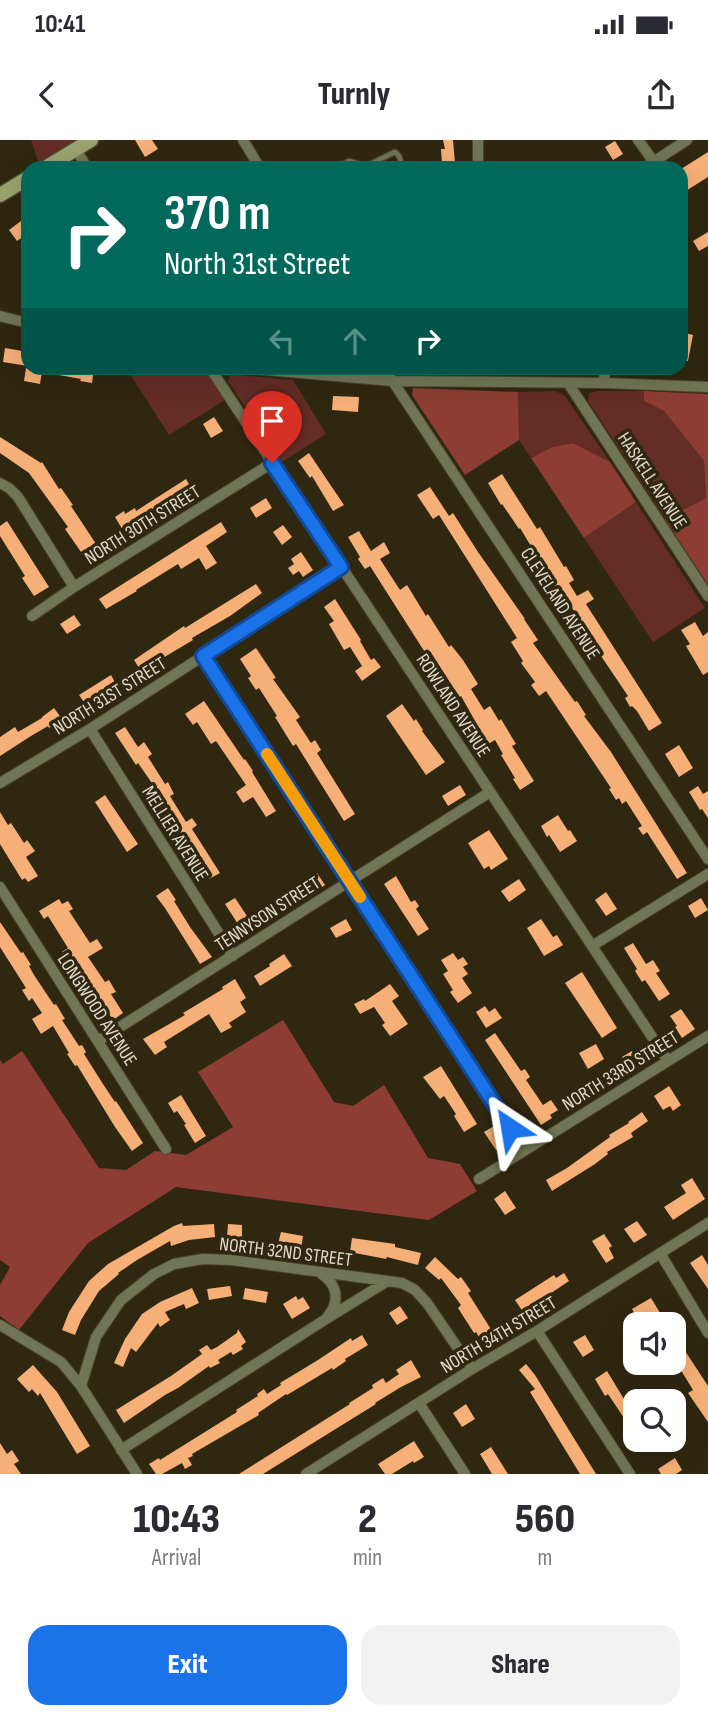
<!DOCTYPE html>
<html lang="en">
<head>
<meta charset="utf-8">
<style>
	:root { --surface:#fff; --page:#f2f2f3; --text:#2b2b33; --muted:#7c7c81; --accent:#1a73e8 }
	body { margin:0; font-family:"Sofia Sans Condensed",sans-serif; background:var(--page); color:var(--text); height:100vh; display:flex; flex-direction:column; font-size:26px; white-space:nowrap }
	* { box-sizing:border-box; margin:0 }
	p { font-size:23px; color:var(--muted) }
	.icon { flex:none; width:38px; height:38px; fill:none; stroke:currentColor; stroke-width:2; stroke-linecap:round; stroke-linejoin:round }
	.map { position:relative; height:1334px; overflow:hidden }
	.drawer { display:flex; flex-direction:column; background:var(--surface); flex:1 }
	.drawer>* { flex:none }
	.banner { position:absolute; left:21px; top:21px; width:667px; height:214px; border-radius:21px; box-shadow:0 7px 28px #0002; background:#00695c; color:#fff; overflow:hidden }
	.tools { position:absolute; left:623px; top:1172px; display:grid; gap:14px }
	.tools a { display:grid; place-items:center; width:63px; height:63px; border-radius:14px; background:var(--surface); box-shadow:0 7px 28px #0002; font-size:35px }
	.pin { position:absolute; display:grid; place-items:center; width:60px; height:60px; color:#fff; margin:-72px -30px; border-radius:50% 50% 50% 0; rotate:-45deg; box-shadow:0 0 7px #0007 }
	.pin .icon { rotate:45deg }
	.me { position:absolute; width:77px; margin:-38px; rotate:327deg; stroke-linejoin:round; filter:drop-shadow(0 0 5px #0008) }
	.turn { display:flex; align-items:center; gap:24px; height:147px; padding:0 28px; font-size:32px }
	.turn .icon { width:91px; height:91px; stroke-width:2.5 }
	.turn b { display:block; font-size:49px; line-height:60px }
	.lanes { display:flex; align-items:center; height:66px; padding:0 28px; background:#0003; justify-content:center; gap:35px; direction:ltr }
	.lanes .off { opacity:.35 }
	.eta { display:flex; justify-content:space-evenly; align-items:center; height:119px; text-align:center }
	.eta b { font-size:42px; font-weight:800; line-height:49px }
	.button { display:flex; gap:14px; margin-top:auto; padding:14px 28px }
	.button a { flex:1; height:80px; border-radius:21px; background:var(--accent); color:#fff; font-size:28px; font-weight:800; line-height:80px; text-align:center }
	.button a+a { background:var(--page); color:var(--text) }
	.status { display:flex; justify-content:space-between; align-items:center; height:49px; padding:0 35px; background:var(--surface); direction:ltr }
	.status svg { height:19px; fill:currentColor }
	header { display:flex; justify-content:space-between; align-items:center; height:91px; padding:0 28px; background:var(--surface); font-size:32px; font-weight:800 }
	.map>svg:first-child { display:block }
	.green { fill:#642d26 }
	.forest { fill:#8d3d33 }
	.building { fill:#f6af77 }
	.lines { fill:none; stroke-linecap:round; stroke-linejoin:round }
	.lane-casing { stroke:#4c442e; stroke-width:7 }
	.street-casing { stroke:#4c442e; stroke-width:12 }
	.secondary-casing { stroke:#4c442e; stroke-width:17 }
	.lane { stroke:#707655; stroke-width:4.5 }
	.street { stroke:#707655; stroke-width:10 }
	.secondary { stroke:#99a36d; stroke-width:14 }
	.route-casing { stroke:#114b97; stroke-width:18 }
	.route { stroke:#1a73e8; stroke-width:12 }
	.slow { stroke:#f59e0b; stroke-width:12 }
	.labels { text-anchor:middle; stroke-width:7; stroke-linejoin:round; paint-order:stroke }
	.street-label { font-size:19px; fill:#e2dcce; stroke:#302710 }
</style>
</head>
<body>
<div class="status"><b>10:41</b><svg viewBox="0 0 49 12"><path d="M0 12V9h3v3zM5 12V6h3v6zM10 12V3h3v9zM15 12V0h3v12zM26 1h20v11H26zM47 4h2v5h-2z"/></svg></div>
<header><svg class="icon" aria-label="back" viewBox="0 0 24 24"><path d="M15 5l-7 7 7 7"/></svg>Turnly<svg class="icon" aria-label="share" viewBox="0 0 24 24"><path d="M12 15V3M7 8l5-5 5 5M5 13v7h14v-7"/></svg></header>
<div class="map">
<svg width="708" height="1334" viewBox="0 0 708 1334">
	<rect width="100%" height="100%" fill="#302710"/>
	<path class="green" d="M31,0H78L39,24Z
		M126,228C142,227 193,224 205,232C213,239 219,251 225,260L169,295Z
		M230,234L293,240L326,294L282,322L228,241Z
		M556,251L565,256L610,322L573,303L552,307L531,318L519,300L518,252Z
		M598,251H644V261L664,271L704,321L706,358L665,379L588,261L589,253Z
		M636,362L705,468L653,502L584,398Z"/>
	<path class="forest" d="M413,248L518,252L519,300L465,335L412,255Z
		M644,251L708,254V445L665,379L706,358L704,321L664,271L644,261Z
		M573,303L610,322L636,362L584,398L531,318L552,307Z
		M283,880L334,962L353,966L384,945L428,1018L460,1024L477,1051L429,1080L176,1047L88,1103L19,1190L0,1176V1145L10,1127L0,1120V920L3,924L22,911L99,1028L126,1030L155,1011L186,1015L233,987L198,932Z"/>
	<path class="building" d="M135,0H152L158,9L145,17Z
		M443,0H453L455,23L442,24L441,9H445Z
		M615,1L623,14L613,20L605,7Z
		M708,12V37L681,54V29Z
		M21,81L28,93L17,101L9,90Z
		M708,92V106L699,111L693,101Z
		M681,192L693,195L688,221L681,220Z
		M5,208L28,212V226L3,222Z
		M26,228H94L92,243L80,241L81,239L42,232L40,244L24,241Z
		M333,256L359,257L358,272L332,270Z
		M214,277L223,291L211,298L203,284Z
		M0,297L41,323L42,322L59,349L61,348L73,365L71,366L102,413L88,422L65,389L68,387L29,333L0,313Z
		M309,313L344,365L333,371L312,336L310,338L298,321Z
		M502,334L537,389L540,387L564,427L566,426L574,440L569,443L577,456L588,450L594,459L586,464L662,583L649,591L637,571L632,566L630,567L625,558L628,556L601,516L563,453L560,454L520,388L519,389L502,364L501,365L488,343Z
		M186,339L193,351L149,379L147,377L124,392L115,377L124,371L125,374L135,368L136,371Z
		M430,347L449,376L453,373L478,412L525,479H524L538,500L533,503L575,562L577,561L586,575L584,576L611,612L687,733L677,739L647,692L643,695L638,688L642,686L626,661L622,664L619,658L616,660L609,649L611,648L546,551L539,556L531,545L535,542L521,523L523,521L511,502L517,498L439,375L433,379L417,355Z
		M266,358L272,368L256,378L250,368Z
		M7,381L49,447L34,456L22,438L25,436L0,396V386Z
		M221,382L227,392L206,406L217,423L206,430L199,418L181,429L178,424L136,450L137,451L106,469L99,459Z
		M283,385L292,397L282,405L273,392Z
		M359,391L371,411L384,402L390,413L380,419L400,450L407,445L426,476L428,474L449,507L451,505L463,520L478,544L471,549L484,570L490,566L499,581L501,579L516,604L512,606L534,641L520,650L513,639L515,638L501,615L503,614L495,600L488,604L461,556L460,557L453,547L430,511L426,514L370,426L365,429L358,419L360,417L348,397Z
		M301,412L313,430L303,437L299,431L293,435L288,428L294,424L291,419Z
		M256,444L262,453L230,476L192,498L193,500L141,531L134,520L184,486L185,488Z
		M335,459L361,500L360,501L371,520L374,518L381,527L362,541L355,531L362,526L350,507L344,510L329,484L334,481L324,467Z
		M74,475L81,485L67,494L60,484Z
		M695,482L703,496L708,492V532L703,535L686,506L690,504L681,490Z
		M256,508L276,538L273,539L300,577L296,580L311,603L315,600L321,610L317,613L355,674L344,681L296,604L293,606L275,577L277,576L259,548L256,550L248,538L251,536L240,519Z
		M111,535L117,546L99,557L100,560L94,565L91,562L86,565L79,555Z
		M204,561L244,620L245,619L253,631L252,632L276,671L266,677L253,657L243,663L236,652L246,645L216,601L211,604L197,582L193,585L185,574Z
		M402,564L414,581L416,579L423,590L422,591L445,622L426,635L386,576Z
		M54,568L62,579L49,588L48,586L31,596L0,616V597L15,587L18,592L42,578V577Z
		M125,587L138,607L144,602L152,614L148,617L165,644L168,642L174,654L170,656L186,682L192,678L197,685L192,689L220,733L209,739L151,652L156,649L138,623L136,625L115,593Z
		M679,605L693,628L679,637L665,614Z
		M460,645L466,655L448,666L442,656Z
		M698,646L703,654L708,651V678L702,669L700,670L689,652Z
		M105,655L138,704L127,712L95,662Z
		M0,672L8,685L11,683L24,703L27,700L35,711L26,717L38,736L28,742L25,738L22,740L0,704Z
		M558,675L568,691L570,690L577,701L560,712L549,695L547,697L541,686Z
		M489,690L508,719L491,730L489,726L484,729L468,703Z
		M317,733L325,745L310,755L302,742Z
		M396,736L411,762L415,760L419,766L416,769L429,789L418,796L384,744Z
		M519,739L526,750L509,762L501,751Z
		M168,748L176,760L174,761L190,787L212,817L200,824L165,768L156,756Z
		M606,752L617,769L606,776L595,760Z
		M235,758L255,788L245,795L225,764Z
		M701,758L708,770L695,778L688,766Z
		M59,759L62,764L68,761L73,769L69,771L90,803L97,799L103,808L88,817L105,842L109,840L116,852L111,854L123,873L113,880L101,861L98,862L91,851L94,849L74,816L67,820L62,812L68,808L48,776L44,779L39,771Z
		M346,779L352,790L336,798L330,788Z
		M541,779L553,797L557,795L563,805L544,816L527,788Z
		M0,782L21,813L23,812L31,825L29,826L34,835L54,865L56,864L65,879L62,880L79,906L82,905L86,912L84,914L103,944L115,962L116,961L143,1003L132,1011L115,987L77,925L75,926L67,914L69,913L53,886L41,894L32,879L42,873L32,858L29,861L22,850L26,848L0,807Z
		M633,803L646,824L653,820L660,831L656,833L670,854L659,861L645,840L642,842L635,831L637,829L624,808Z
		M453,813L458,820L463,817L468,824L463,827L468,834L462,838L472,853L458,863L450,852L453,850L443,834L448,831L441,820Z
		M284,814L292,826L260,846L254,836L270,826L269,824Z
		M582,832L617,888L602,898L565,843Z
		M235,839L246,858L240,862L246,872L229,883L232,887L221,893L209,874L164,902L167,907L155,915L143,899L185,875L183,873L223,849L222,847Z
		M390,844L399,856L392,861L408,884L390,896L382,885L385,883L374,867L360,874L354,864L364,859L365,861Z
		M485,866L489,872L495,868L502,878L486,888L476,872Z
		M681,869L695,889L682,898L675,887L677,886L670,876Z
		M495,893L521,931L525,929L530,937L526,940L543,965L551,960L558,970L550,975L552,978L541,985L485,900Z
		M596,904L604,919L588,929L579,913Z
		M632,911L641,926L631,932L622,917Z
		M441,926L477,984L464,992L454,976L456,974L444,956L440,959L423,937Z
		M669,946L681,965L673,971L670,966L663,970L654,956Z
		M181,955L206,996L195,1003L184,985L186,984L177,971L174,973L168,963Z
		M642,972L648,981L631,993L633,997L607,1012L608,1014L595,1024L552,1051L546,1040L567,1028L610,997L609,995L629,983L628,982Z
		M494,986L506,1004L496,1010L484,992Z
		M692,1038L705,1059L673,1080L664,1067L686,1053L681,1045Z
		M505,1051L516,1068L505,1075L494,1059Z
		M637,1081L647,1095L634,1103L624,1089Z
		M182,1083L183,1086L214,1084L215,1097L189,1100L171,1106L170,1101L137,1120L118,1133L119,1134L99,1151L81,1180L75,1195L62,1190L69,1172L89,1141L108,1124L174,1086Z
		M228,1084L242,1085V1097H227Z
		M281,1092L303,1096L301,1109L278,1104Z
		M604,1094L612,1106L609,1108L614,1118L606,1123L592,1101Z
		M352,1098L395,1104V1107L421,1113L418,1125L387,1117L386,1119L350,1112Z
		M702,1115L708,1125V1149L690,1123Z
		M435,1117L458,1139L461,1137L471,1151L468,1153L494,1194L482,1202L476,1192L474,1193L458,1168L461,1165L441,1138L439,1140L425,1128Z
		M564,1133L569,1141L523,1172L515,1160L554,1135L556,1138Z
		M230,1146L232,1156L209,1160L207,1149Z
		M192,1148L199,1163L186,1169L184,1164L165,1172L170,1180L160,1187L158,1183L136,1212L131,1208L123,1227L114,1223L125,1199L142,1174L160,1162Z
		M245,1148L268,1152L266,1163L243,1159Z
		M296,1156L298,1160L303,1157L310,1168L292,1179L283,1164Z
		M651,1158L662,1176L669,1185H653L648,1178L640,1183L632,1169Z
		M400,1166L408,1178L397,1185L389,1173Z
		M238,1189L246,1202L241,1206L243,1209L233,1215L231,1212L218,1220L220,1223L210,1228L209,1226L178,1248L165,1255L124,1283L116,1270L171,1236L202,1214L199,1210L207,1205L211,1210L217,1207L237,1193Z
		M674,1194L708,1246V1282L688,1253L693,1250L674,1219Z
		M362,1195L368,1205L345,1219L346,1221L333,1230L332,1228L287,1255L286,1254L258,1273L259,1275L192,1314L193,1316L188,1318L192,1325L185,1329L182,1323L162,1334H156L149,1324L159,1318L160,1320L237,1272L236,1270L258,1256L257,1254L264,1249L267,1254L281,1245L280,1243L318,1220L351,1198L352,1201Z
		M585,1195L594,1210L583,1217L573,1202Z
		M411,1220L421,1237L401,1247L375,1263L376,1264L263,1334H239L350,1264L349,1263L373,1248L372,1245L383,1238L386,1243L399,1234L396,1230Z
		M526,1224L535,1235L596,1334H580L530,1252L535,1249L519,1230Z
		M33,1225L57,1252L90,1306L77,1314L40,1253L38,1256L32,1249L29,1252L17,1239Z
		M607,1231L624,1259L627,1258L635,1271V1275L626,1281L608,1254L605,1256L595,1239Z
		M466,1264L475,1279L462,1287L453,1273Z
		M414,1301L424,1317L414,1323L413,1321L392,1334H385L378,1324Z
		M0,1303L7,1314L12,1310L19,1321L14,1324L21,1334H0Z
		M491,1307L508,1334H492L480,1314Z
		M675,1318L682,1330L676,1334H661L658,1329Z"/>
	<g class="lines">
		<defs>
			<path id="lane" d="M337,28L349,21L366,26L395,12L399,16L403,28"/>
			<path id="street" d="M243,0L260,28
				M638,0L654,22
				M76,9L87,28
				M478,28V0
				M644,28L687,0
				M0,176L28,183
				M210,228L668,921
				M244,228L392,241L604,243L708,247
				M384,228L708,719
				M568,243L708,456
				M604,243L605,228
				M0,343L9,348L18,357L74,447
				M32,476L74,447L272,323
				M203,516L525,1010
				M90,589L233,816
				M0,643L90,589L341,427
				M0,747L166,1009
				M592,806L708,734
				M98,901L490,652
				M479,1039L708,896
				M660,1113L708,1193
				M320,1133C338,1144 340,1161 328,1176
				M0,1185L61,1222L81,1246L137,1334
				M537,1191L630,1334
				M81,1246L96,1197L121,1160L154,1134L174,1124L203,1119L232,1120L402,1143L415,1150L427,1163L472,1229
				M419,1263L465,1334
				M121,1310L326,1179L386,1142
				M306,1334L472,1229L537,1191L708,1083"/>
			<path id="secondary" d="M45,28L91,0
				M0,55L28,38"/>
		</defs>
		<use href="#lane" class="lane-casing"/>
		<use href="#street" class="street-casing"/>
		<use href="#secondary" class="secondary-casing"/>
		<use href="#lane" class="lane"/>
		<use href="#street" class="street"/>
		<use href="#secondary" class="secondary"/>
	</g>
	<g class="lines">
		<defs>
			<path id="route" d="M272,323L341,427L203,516L510,988"/>
		</defs>
		<use href="#route" class="route-casing"/>
		<use href="#route" class="route"/>
		<path class="slow" d="M267,614L360,757"/>
	</g>
	<g class="labels">
		<g class="street-label">
			<text transform="translate(653 340) rotate(57)" y="7">HASKELL AVENUE</text>
			<text transform="translate(142 384) rotate(-32)" y="7">NORTH 30TH STREET</text>
			<text transform="translate(561 463) rotate(57)" y="7">CLEVELAND AVENUE</text>
			<text transform="translate(109 555) rotate(-32)" y="7">NORTH 31ST STREET</text>
			<text transform="translate(454 565) rotate(57)" y="7">ROWLAND AVENUE</text>
			<text transform="translate(176 693) rotate(58)" y="7">MELLIER AVENUE</text>
			<text transform="translate(267 773) rotate(-33)" y="7">TENNYSON STREET</text>
			<text transform="translate(98 869) rotate(57)" y="7">LONGWOOD AVENUE</text>
			<text transform="translate(620 930) rotate(-32)" y="7">NORTH 33RD STREET</text>
			<text transform="translate(286 1111) rotate(7)" y="7">NORTH 32ND STREET</text>
			<text transform="translate(498 1194) rotate(-31)" y="7">NORTH 34TH STREET</text>
		</g>
	</g>
</svg>
<div class="tools">
<a><svg class="icon" aria-label="sound" viewBox="0 0 24 24"><path d="M4 9h4l5-4v14l-5-4H4zM17 9q2 3 0 6"/></svg></a>
<a><svg class="icon" aria-label="search" viewBox="0 0 24 24"><circle cx="10" cy="10" r="6"/><path d="M15 15l6 6"/></svg></a>
</div>
<div class="pin" style="left:272px;top:323px;background:#d93025"><svg class="icon" aria-label="arrive" viewBox="0 0 24 24"><path d="M6 21V4h12l-3 4 3 4H6"/></svg></div>
<svg class="me" style="left:510px;top:988px" viewBox="-20 -20 40 40"><path d="M0-17L14 15 0 8-14 15z" fill="#1a73e8" stroke="#fff" stroke-width="4"/></svg>
<div class="banner">
<div class="turn"><svg class="icon" aria-label="right" viewBox="0 0 24 24"><path d="M7 20v-9h11M14 6l5 5-5 5"/></svg><div><b>370 m</b>North 31st Street</div></div>
<div class="lanes"><svg class="icon off" aria-label="left" viewBox="0 0 24 24"><path d="M17 20v-9H6M10 6l-5 5 5 5"/></svg><svg class="icon off" aria-label="ahead" viewBox="0 0 24 24"><path d="M12 20V5M6 11l6-6 6 6"/></svg><svg class="icon" aria-label="right" viewBox="0 0 24 24"><path d="M7 20v-9h11M14 6l5 5-5 5"/></svg></div>
</div>
</div>
<section class="drawer">
<div class="eta">
<div><b>10:43</b><p>Arrival</p></div>
<div><b>2</b><p>min</p></div>
<div><b>560</b><p>m</p></div>
</div>
<div class="button"><a>Exit</a><a>Share</a></div>
</section>
</body>
</html>
